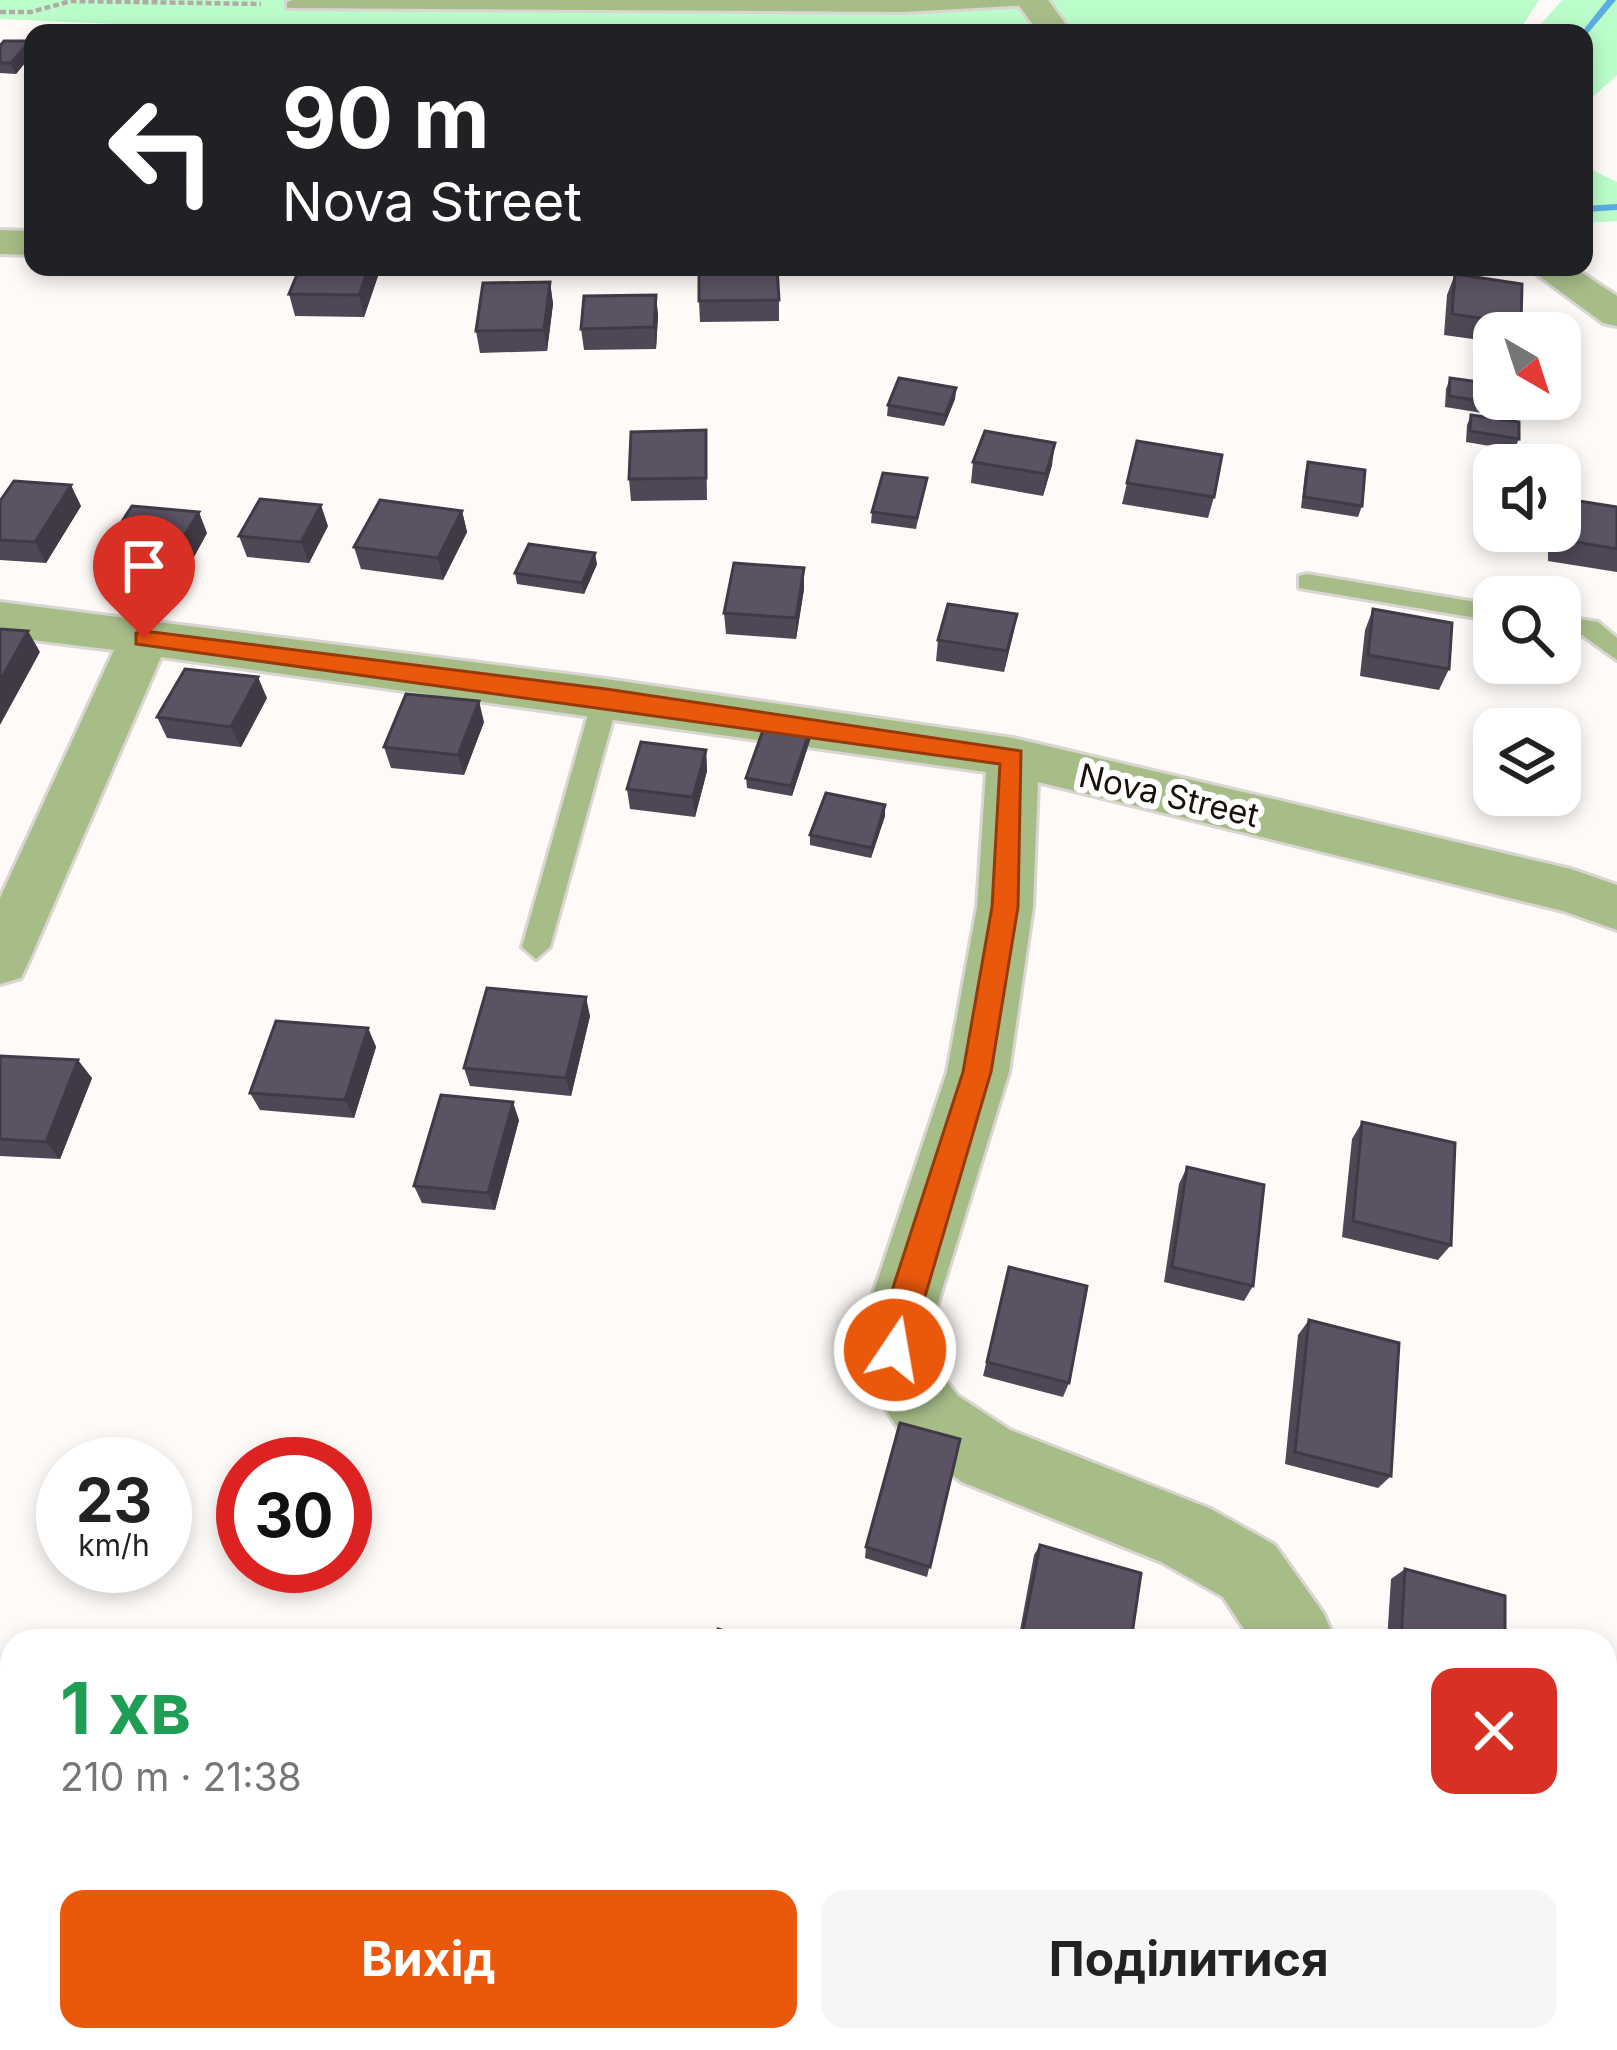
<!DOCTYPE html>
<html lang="uk">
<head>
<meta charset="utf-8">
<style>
	:root { --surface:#fff; --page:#f6f6f6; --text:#222; --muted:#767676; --accent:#ea580c }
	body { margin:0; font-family:Inter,sans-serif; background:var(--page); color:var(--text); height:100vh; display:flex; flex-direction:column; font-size:45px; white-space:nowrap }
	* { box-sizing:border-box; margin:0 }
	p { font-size:39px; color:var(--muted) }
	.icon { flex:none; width:66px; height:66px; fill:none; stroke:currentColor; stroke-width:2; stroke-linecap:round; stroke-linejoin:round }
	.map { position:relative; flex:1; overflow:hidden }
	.panel { position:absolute; left:0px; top:1629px; width:1617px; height:423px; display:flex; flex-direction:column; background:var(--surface); border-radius:36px 36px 0 0; box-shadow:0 6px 18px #0003 }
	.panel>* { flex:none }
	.guide { position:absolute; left:24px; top:24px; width:1569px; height:252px; border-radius:24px; box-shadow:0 6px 18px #0003; background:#202124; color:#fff; overflow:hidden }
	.needle { width:78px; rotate:141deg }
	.controls { position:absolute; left:1473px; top:312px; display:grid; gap:24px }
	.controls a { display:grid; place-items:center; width:108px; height:108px; border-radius:24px; background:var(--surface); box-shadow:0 6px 18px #0003; font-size:60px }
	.speed { position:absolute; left:36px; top:1437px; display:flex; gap:24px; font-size:60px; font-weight:700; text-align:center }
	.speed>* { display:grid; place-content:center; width:156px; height:156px; border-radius:50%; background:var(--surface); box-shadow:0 6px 18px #0003; line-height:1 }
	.speed small { font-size:30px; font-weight:400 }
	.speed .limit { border:18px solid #d22; background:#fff; color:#111 }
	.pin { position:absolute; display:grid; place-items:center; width:102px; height:102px; color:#fff; margin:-123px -51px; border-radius:50% 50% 50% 0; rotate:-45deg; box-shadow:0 0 12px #0007 }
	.pin .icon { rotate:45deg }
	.me { position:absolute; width:132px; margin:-66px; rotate:12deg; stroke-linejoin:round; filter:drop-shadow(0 0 9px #0008) }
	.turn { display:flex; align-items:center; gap:42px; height:252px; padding:0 60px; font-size:54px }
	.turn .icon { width:156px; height:156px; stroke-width:2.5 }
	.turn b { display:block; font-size:84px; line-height:102px }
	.round { display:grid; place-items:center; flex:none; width:126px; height:126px; border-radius:24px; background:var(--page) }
	.head { display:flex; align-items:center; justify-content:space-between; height:204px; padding:0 60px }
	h1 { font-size:72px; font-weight:700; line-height:90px; color:#1e9e55 }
	.action { display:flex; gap:24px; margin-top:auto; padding:24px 60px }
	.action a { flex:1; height:138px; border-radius:24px; background:var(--accent); color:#fff; font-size:48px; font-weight:700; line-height:138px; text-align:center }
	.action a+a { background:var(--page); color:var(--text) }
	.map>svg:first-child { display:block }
	.green { fill:#bafcca }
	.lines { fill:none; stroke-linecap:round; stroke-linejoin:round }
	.stream { fill:#5cace2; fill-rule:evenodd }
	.service-casing { stroke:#d9d5d1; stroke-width:6 }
	.minor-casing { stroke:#d9d5d1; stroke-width:6 }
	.path { stroke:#afaaa6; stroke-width:4.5; stroke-dasharray:6 3; stroke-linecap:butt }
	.service { fill:#a7bd88; fill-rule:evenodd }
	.minor { fill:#a7bd88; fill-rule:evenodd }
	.wall { fill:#4e4756 }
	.shaded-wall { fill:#403a46 }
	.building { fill:#5b5364; stroke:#403a46; stroke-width:3 }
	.route { fill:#ea580c; stroke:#983908; stroke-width:3 }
	.labels { text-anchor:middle; stroke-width:12; stroke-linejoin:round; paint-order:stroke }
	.street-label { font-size:33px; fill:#18110c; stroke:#fff }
</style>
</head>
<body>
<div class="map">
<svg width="1617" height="2050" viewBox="0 0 1617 2050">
	<rect width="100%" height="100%" fill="#fefaf7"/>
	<path class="green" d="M0,0H1539L1518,33H133L138,25L0,19Z
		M1562,0H1617V75L1584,105V33H1533Z
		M1584,166L1617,182V221L1584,223Z"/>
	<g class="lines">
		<path class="stream" d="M1607,0H1616L1584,38V33H1581Z
			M1617,204V210L1584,212V206Z"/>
		<defs>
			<path id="service" d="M293,0H1039L1031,5L904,12L287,8V2Z
				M1307,574L1494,605V621L1299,588V576Z
				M1560,616L1598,622L1617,638V660L1582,635L1560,632Z
				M606,688L619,697L550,947L536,959L522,947L593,697Z"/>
			<path id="minor" d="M1015,0H1048L1072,33H1039Z
				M0,230L33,231V255L0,254Z
				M1527,267H1573L1617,296V326L1603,323Z
				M0,602L606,679L1013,738L1571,869L1617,885V930L1563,911L1038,782L1033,907L1009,1072L938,1303L929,1350L934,1366L958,1396L1010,1430L1211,1509L1275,1545L1324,1614L1335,1641H1252L1223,1597L1161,1562L962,1482L908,1444L869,1383L861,1350L870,1303L947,1072L977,907L986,772L161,657L29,961L21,978L0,984V898L114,650L0,636Z
				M1437,2040H1530L1534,2050H1441Z"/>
		</defs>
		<use href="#service" class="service-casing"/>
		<use href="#minor" class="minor-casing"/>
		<path class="path" d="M0,12H31L71,1L261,4"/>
		<use href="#service" class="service"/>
		<use href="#minor" class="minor"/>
	</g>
	<path class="wall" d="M30,41L33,53L16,74L0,73V46Z
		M300,267H376L378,276L364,317L295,316L289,294Z
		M1455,274L1521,324L1517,333H1494V342L1444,335L1447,295Z
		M550,282L553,304L547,351L480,353L476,331Z
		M656,295L658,316L656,349L584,350L581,329Z
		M779,300V321L700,322L699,301Z
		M1450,378L1506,405L1501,416L1445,407L1446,389Z
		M956,388L955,399L944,426L887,416L888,405Z
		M1471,415L1519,439L1514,450L1466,442L1467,425Z
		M706,430L707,500L631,501L629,479Z
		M973,462L1052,465L1043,496L971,483Z
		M1308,462L1362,506L1358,517L1301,508L1305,473Z
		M927,478L916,529L871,523L872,512Z
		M1127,483L1214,497L1208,518L1122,504Z
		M0,501L81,506L46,563L0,560Z
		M1617,507V572L1548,561V531H1560Z
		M462,511L467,532L443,580L361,569L354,547Z
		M328,526L309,563L247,557L239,536Z
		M207,533L189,566L122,559L112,537Z
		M597,564L584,594L517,584L515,573Z
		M804,568V589L796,639L726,634L724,613Z
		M1373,609L1449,669L1439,690L1360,676L1365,630Z
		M1017,614L1004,672L936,661L938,640Z
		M267,698L241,747L167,738L157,717Z
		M484,722L464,775L391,768L384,747Z
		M811,727V737L792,796L747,788L746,778Z
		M706,750L707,771L695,817L630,809L627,789Z
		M885,816L871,858L810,845V835Z
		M590,1016L571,1096L470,1086L464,1068Z
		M368,1028L376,1047L354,1118L260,1110L250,1093Z
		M0,1056L92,1078L60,1159L0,1156Z
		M519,1120L495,1210L422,1203L414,1186Z
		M1362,1122L1451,1245L1438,1260L1342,1237L1352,1139Z
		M1187,1167L1253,1286L1244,1301L1164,1282L1179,1184Z
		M1009,1267L1069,1383L1063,1397L983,1376Z
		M1309,1320L1391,1476L1378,1488L1285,1464L1298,1335Z
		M960,1439L927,1577L865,1558L866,1547Z
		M1040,1545L1131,1641H1018L1034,1555Z
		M1405,1569L1505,1641H1387L1391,1579Z"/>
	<path class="shaded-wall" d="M30,41L33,53L16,74L11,63Z
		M369,267H376L378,276L364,317L359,295Z
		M550,282L553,304L547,351L544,330Z
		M656,295L658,316L656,349L654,327Z
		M956,388L955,399L944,426L945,415Z
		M1055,443L1052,465L1043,496L1046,474Z
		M71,485L81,506L46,563L35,542Z
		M321,505L328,526L309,563L301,542Z
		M462,511L467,532L443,580L438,558Z
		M199,512L207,533L189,566L179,544Z
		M595,553L597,564L584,594L582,583Z
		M804,568V589L796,639V618Z
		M1017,614L1013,635L1004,672L1007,651Z
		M28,631L40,652L0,725V681Z
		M258,677L267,698L241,747L231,727Z
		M479,701L484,722L464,775L458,755Z
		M811,727V737L792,796L791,786Z
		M706,750L707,771L695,817L693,797Z
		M885,805V816L871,858L872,848Z
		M586,997L590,1016L571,1096L566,1078Z
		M368,1028L376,1047L354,1118L345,1100Z
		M78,1060L92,1078L60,1159L46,1142Z
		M513,1102L519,1120L495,1210L488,1193Z"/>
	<path class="building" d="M4,41H30L11,63H0V46Z
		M300,267H369L359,295L289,294Z
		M699,267H777L779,300L699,301Z
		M1455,274L1522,284L1521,324L1452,314Z
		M550,282L544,330L476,331L483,283Z
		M656,295L654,327L581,329L584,296Z
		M899,378L956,388L945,415L888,405Z
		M1450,378L1494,384V399H1506V405L1449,396Z
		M1471,415L1519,422V439L1470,431Z
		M706,430V478L629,479L631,432Z
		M985,431L1055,443L1046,474L973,462Z
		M1137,441L1222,455L1214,497L1127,483Z
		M1308,462L1365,470L1362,506L1304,497Z
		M883,473L927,478L917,518L872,512Z
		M14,481L71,485L35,542L0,540V501Z
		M1560,498L1617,507V549L1559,539Z
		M260,499L321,505L301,542L239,536Z
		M380,500L462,511L438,558L354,547Z
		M132,506L199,512L179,544L112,537Z
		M529,544L595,553L582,583L515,573Z
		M734,563L804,568L796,618L724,613Z
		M948,604L1017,614L1007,651L938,640Z
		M1373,609L1452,623L1449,669L1368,655Z
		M0,629L28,631L0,681Z
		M185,669L258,677L231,727L157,717Z
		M406,694L479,701L458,755L384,747Z
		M767,719L811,727L791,786L746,778Z
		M641,742L706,750L693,797L627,789Z
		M826,793L885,805L872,848L810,835Z
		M487,988L586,997L566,1078L464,1068Z
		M276,1021L368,1028L345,1100L250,1093Z
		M0,1056L78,1060L46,1142L0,1139Z
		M441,1095L513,1102L488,1193L414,1186Z
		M1362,1122L1455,1143L1451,1245L1353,1221Z
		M1187,1167L1264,1185L1253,1286L1172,1267Z
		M1009,1267L1087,1286L1069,1383L987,1362Z
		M1309,1320L1399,1343L1391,1476L1295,1452Z
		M900,1423L960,1439L930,1567L866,1547Z
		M1040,1545L1141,1573L1131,1641H1021Z
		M1405,1569L1505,1596V1641H1401Z
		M718,1629L758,1641H714Z"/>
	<path class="route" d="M144,631L606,689L1021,751L1018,907L991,1072L906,1361L895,1365L884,1361L879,1350L888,1303L963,1072L992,907L1000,764L136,644V633Z"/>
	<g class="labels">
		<g class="street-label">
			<text transform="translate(1169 795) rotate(13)" y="12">Nova Street</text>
		</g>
	</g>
</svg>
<div class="controls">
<a><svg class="needle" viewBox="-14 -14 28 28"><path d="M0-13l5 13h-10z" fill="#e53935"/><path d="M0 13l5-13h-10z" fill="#767676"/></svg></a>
<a><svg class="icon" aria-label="sound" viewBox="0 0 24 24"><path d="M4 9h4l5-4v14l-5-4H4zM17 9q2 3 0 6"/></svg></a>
<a><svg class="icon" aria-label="search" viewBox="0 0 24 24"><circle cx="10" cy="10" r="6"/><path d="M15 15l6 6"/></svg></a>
<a><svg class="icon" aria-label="layers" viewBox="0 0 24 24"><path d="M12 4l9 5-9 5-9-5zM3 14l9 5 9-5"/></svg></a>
</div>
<div class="speed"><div>23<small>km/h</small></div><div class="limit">30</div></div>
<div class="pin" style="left:144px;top:638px;background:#d93025"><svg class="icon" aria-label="arrive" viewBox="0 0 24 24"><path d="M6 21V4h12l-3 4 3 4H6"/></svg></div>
<svg class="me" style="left:895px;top:1350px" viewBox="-20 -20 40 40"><circle r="17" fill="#ea580c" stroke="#fff" stroke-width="3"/><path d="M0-11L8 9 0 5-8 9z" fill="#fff"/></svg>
<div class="guide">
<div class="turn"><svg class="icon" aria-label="left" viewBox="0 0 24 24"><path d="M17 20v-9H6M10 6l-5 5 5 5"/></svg><div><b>90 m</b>Nova Street</div></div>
</div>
<section class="panel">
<div class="head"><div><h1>1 хв</h1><p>210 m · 21:38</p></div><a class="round" style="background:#d93025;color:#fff"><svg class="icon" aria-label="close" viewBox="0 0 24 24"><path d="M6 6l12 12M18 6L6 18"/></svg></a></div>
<div class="action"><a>Вихід</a><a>Поділитися</a></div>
</section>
</div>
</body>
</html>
